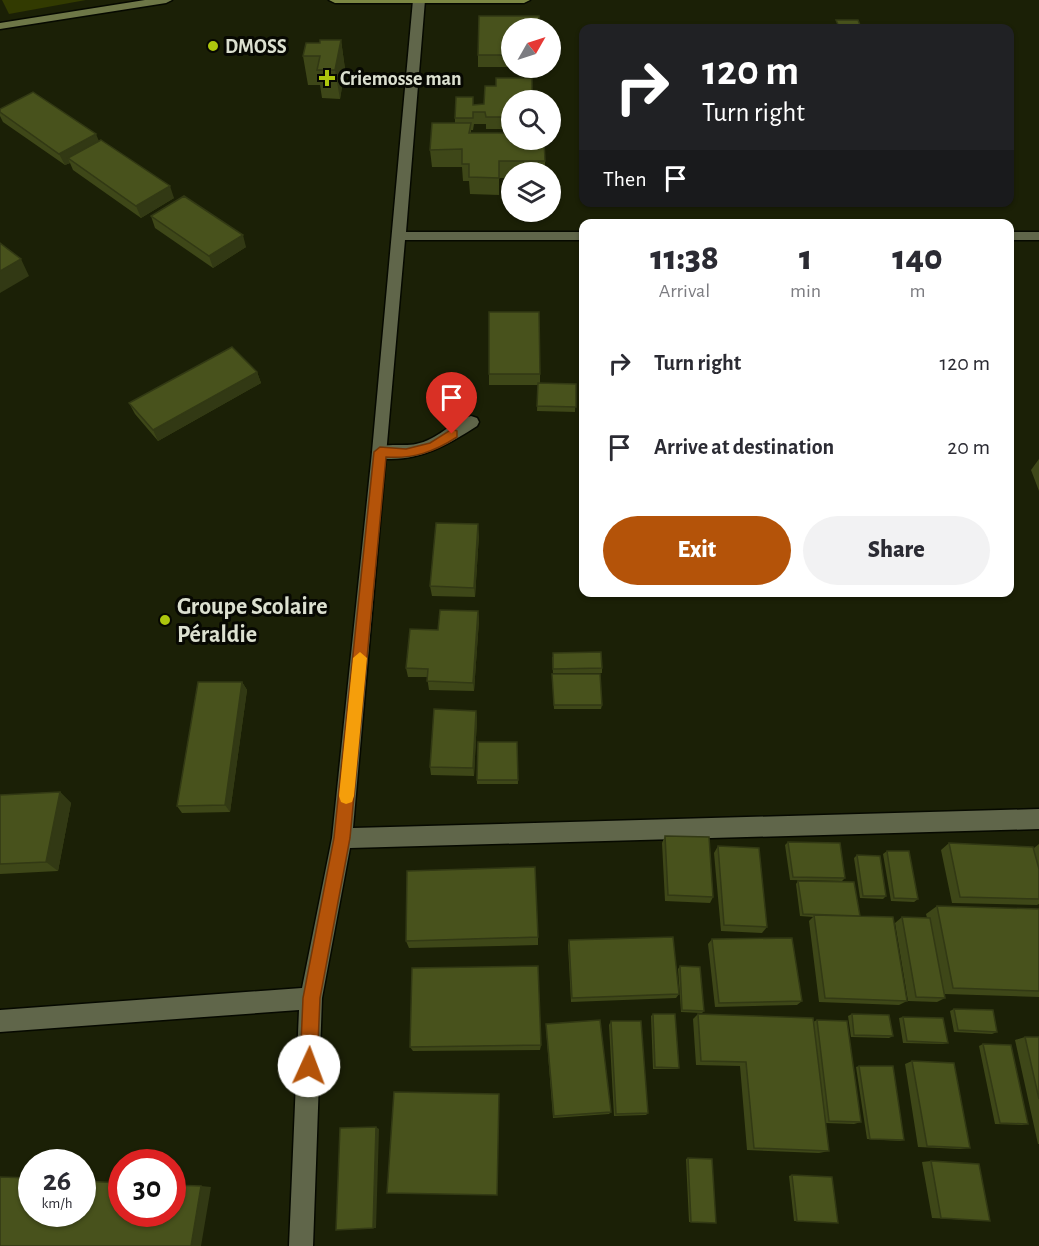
<!DOCTYPE html>
<html lang="en">
<head>
<meta charset="utf-8">
<style>
	:root { --surface:#fff; --page:#f2f2f3; --text:#2b2b33; --muted:#7c7c81; --accent:#b45309 }
	body { margin:0; font-family:"Alegreya Sans",sans-serif; background:var(--page); color:var(--text); height:100vh; display:flex; flex-direction:column; font-size:22px; white-space:nowrap }
	* { box-sizing:border-box; margin:0 }
	p { font-size:20px; color:var(--muted) }
	.icon { flex:none; width:33px; height:33px; fill:none; stroke:currentColor; stroke-width:2; stroke-linecap:round; stroke-linejoin:round }
	.map { position:relative; flex:1; overflow:hidden }
	.side { position:absolute; left:579px; top:219px; width:435px; height:378px; display:flex; flex-direction:column; background:var(--surface); border-radius:12px; box-shadow:0 2px 4px #0004 }
	.side>* { flex:none }
	.guide { position:absolute; left:579px; top:24px; width:435px; height:183px; border-radius:12px; box-shadow:0 2px 4px #0004; background:#202124; color:#fff; overflow:hidden }
	.needle { width:39px; rotate:51deg }
	.buttons { position:absolute; left:501px; top:18px; display:grid; gap:12px }
	.buttons a { display:grid; place-items:center; width:60px; height:60px; border-radius:50%; background:var(--surface); box-shadow:0 2px 4px #0004; font-size:30px }
	.speed { position:absolute; left:18px; top:1149px; display:flex; gap:12px; font-size:30px; font-weight:700; text-align:center }
	.speed>* { display:grid; place-content:center; width:78px; height:78px; border-radius:50%; background:var(--surface); box-shadow:0 2px 4px #0004; line-height:1 }
	.speed small { font-size:15px; font-weight:400 }
	.speed .limit { border:9px solid #d22; background:#fff; color:#111 }
	.pin { position:absolute; display:grid; place-items:center; width:51px; height:51px; color:#fff; margin:-62px -26px; border-radius:50% 50% 50% 0; rotate:-45deg; box-shadow:0 0 6px #0007 }
	.pin .icon { rotate:45deg }
	.me { position:absolute; width:66px; margin:-33px; rotate:2deg; stroke-linejoin:round; filter:drop-shadow(0 0 4px #0008) }
	.turn { display:flex; align-items:center; gap:21px; height:126px; padding:0 24px; font-size:27px }
	.turn .icon { width:78px; height:78px; stroke-width:2.5 }
	.turn b { display:block; font-size:42px; line-height:51px }
	.then { display:flex; align-items:center; height:57px; padding:0 24px; background:#0003; gap:12px; font-size:22px }
	.eta { display:flex; justify-content:space-evenly; align-items:center; height:102px; text-align:center }
	.eta b { font-size:36px; font-weight:800; line-height:42px }
	.button { display:flex; gap:12px; margin-top:auto; padding:12px 24px }
	.button a { flex:1; height:69px; border-radius:36px; background:var(--accent); color:#fff; font-size:24px; font-weight:800; line-height:69px; text-align:center }
	.button a+a { background:var(--page); color:var(--text) }
	ul { padding:0; list-style:none }
	li { display:flex; align-items:center; gap:18px; height:84px; padding:0 24px }
	li div { flex:1 }
	li b { display:block; font-size:22px }
	li em { font-style:normal }
	.map>svg:first-child { display:block }
	.green { fill:#323a01 }
	.lines { fill:none; stroke-linecap:round; stroke-linejoin:round }
	.lane-casing { stroke:#060900; stroke-width:3 }
	.street-casing { stroke:#060900; stroke-width:3 }
	.secondary-casing { stroke:#060900; stroke-width:3 }
	.primary-casing { stroke:#060900; stroke-width:3 }
	.lane { fill:#60664a; fill-rule:evenodd }
	.street { fill:#60664a; fill-rule:evenodd }
	.secondary { fill:#6e7747; fill-rule:evenodd }
	.primary { fill:#7c8843; fill-rule:evenodd }
	.wall { fill:#3e4718 }
	.shaded-wall { fill:#323914 }
	.building { fill:#48521c; stroke:#323914; stroke-width:1.5 }
	.route { fill:#b45309; stroke:#753606; stroke-width:1.5 }
	.slow { fill:#f59e0b }
	.poi-dot { fill:#adc60d; stroke:#070802; stroke-width:2 }
	.labels { text-anchor:middle; stroke-width:6; stroke-linejoin:round; paint-order:stroke }
	.far-poi-label { font-size:20px; font-weight:bold; fill:#dce0d0; stroke:#070802; text-anchor:start }
	.poi-label { font-size:24px; font-weight:bold; fill:#dce0d0; stroke:#070802; text-anchor:start }
</style>
</head>
<body>
<div class="map">
<svg width="1039" height="1246" viewBox="0 0 1039 1246">
	<rect width="100%" height="100%" fill="#1b2006"/>
	<path class="green" d="M2,0H86L9,14Z"/>
	<g class="lines">
		<defs>
			<path id="lane" d="M471,416L477,418L479,422L477,426C449,444 422,460 388,459C381,458 376,459 372,452C378,441 405,447 416,444C437,440 451,422 471,416Z"/>
			<path id="street" d="M413,0H425L406,232H584V240H405L353,828L1039,809V829L350,848L322,998L313,1246H289L299,1010L0,1032V1010L302,988L332,838L372,452Z
				M1010,232H1039V240H1010Z"/>
			<path id="secondary" d="M145,0H172L166,3L0,29V23Z"/>
			<path id="primary" d="M329,0H530L524,3H335Z"/>
		</defs>
		<use href="#lane" class="lane-casing"/>
		<use href="#street" class="street-casing"/>
		<use href="#secondary" class="secondary-casing"/>
		<use href="#primary" class="primary-casing"/>
		<use href="#lane" class="lane"/>
		<use href="#street" class="street"/>
		<use href="#secondary" class="secondary"/>
		<use href="#primary" class="primary"/>
	</g>
	<path class="wall" d="M512,28V67H478V55Z
		M341,40L345,69L340,99L322,98L320,85H308L303,56L320,43Z
		M512,100V129H486V124H474L473,130H471V133L545,161V172H512V178H499V195L470,194L469,181H463L462,167H432L430,150L455,123V118L474,105L484,104Z
		M0,109L99,141L174,198L141,218L73,170L70,163L65,165L3,122L0,116Z
		M151,216L246,247L213,268L155,228Z
		M257,372L261,383L158,441L135,414L129,403Z
		M489,374H540V383L576,384L575,412L537,411L538,385H489Z
		M1039,459V491L1031,470Z
		M479,534L475,597L432,596L430,586Z
		M478,611L479,620L474,691L429,690L427,677H408L406,668L438,630Z
		M552,657L602,668V673H553Z
		M552,674L602,705L601,709H554Z
		M242,682L247,690L230,812L182,813L177,806Z
		M476,711L477,719L474,776L431,775L430,767Z
		M517,742L518,784H477V780Z
		M60,792L71,803L58,871L0,874V795Z
		M665,836L713,897L710,903L665,901L662,843Z
		M788,842L845,878L842,881L790,880L785,845Z
		M949,843L1034,848L1039,844V904L1037,905L952,903L941,850Z
		M718,846L767,927L762,933L721,931L714,853Z
		M887,851L918,899L914,902L891,901L883,854Z
		M857,855L886,896L883,899L860,898L854,858Z
		M798,881L860,916L859,917L907,1001L899,1005L819,1002L809,921L813,917L800,916L796,884Z
		M937,906L1039,909V997L944,994L945,998L937,1002L908,1001L895,923L902,917L927,918L926,914Z
		M538,937V945L409,948L406,941Z
		M712,939L802,1001L797,1005L715,1007L708,944Z
		M569,940L679,994L676,998L571,1002L568,945Z
		M680,966L704,1011L702,1013L681,1012L678,969Z
		M954,1009L997,1032L992,1034L954,1032L950,1011Z
		M653,1014L679,1068L677,1069H653L651,1016Z
		M698,1014L813,1022L817,1020L861,1122L854,1124L825,1123L829,1151L819,1153L747,1150L740,1066L696,1065L693,1019Z
		M852,1014L893,1036L889,1038L851,1037L848,1016Z
		M903,1017L948,1043L943,1044L903,1043L899,1018Z
		M611,1021L648,1113L646,1115L614,1116L609,1025Z
		M546,1024L611,1112L609,1114L553,1118L546,1028Z
		M1025,1037H1039V1144H1038L1015,1040Z
		M983,1044L1028,1124L1022,1125L995,1124L979,1046Z
		M541,1045L540,1050L413,1051L410,1047Z
		M912,1061L970,1148L960,1149L918,1147L905,1064Z
		M859,1066L904,1140L900,1141L867,1139L856,1067Z
		M688,1158L716,1223L689,1222L686,1159Z
		M931,1161L990,1221L932,1218L922,1162Z
		M792,1175L838,1223L794,1221L789,1176Z"/>
	<path class="shaded-wall" d="M341,40L345,69L340,99L335,70Z
		M96,134L101,146L68,158L70,163L65,165L59,154Z
		M170,186L174,198L141,218L136,206Z
		M243,235L246,247L213,268L209,256Z
		M21,259L29,276L0,293V271Z
		M257,372L261,383L158,441L153,430Z
		M478,524L479,534L475,597L474,588Z
		M478,611L479,620L474,691L473,683Z
		M242,682L247,690L230,812L225,805Z
		M476,711L477,719L474,776L473,768Z
		M60,792L71,803L58,871L46,862Z
		M376,1127L379,1129L376,1228H373Z
		M201,1186L211,1187L201,1246H191Z"/>
	<path class="building" d="M479,16H539V28H512V55H478Z
		M836,20H858L860,25H926L928,28H697L839,27Z
		M320,40H341L335,70H317L320,56H303L306,43H320Z
		M496,78H532V96H546V100H512V117H486L485,112H473V118H455L456,97H473V105L484,104L485,86H496Z
		M33,92L96,134L59,154L0,112V109Z
		M432,123H471L469,133H512V140H544L545,161H499V178L469,177V164H462V149L430,150Z
		M101,140L170,186L136,206L68,158Z
		M184,196L243,235L209,256L151,216Z
		M0,243L21,259L0,271Z
		M489,312H539L540,374H489Z
		M232,347L257,372L153,430L129,403Z
		M538,383L576,384V407L537,406Z
		M436,523L478,524L474,588L430,586Z
		M440,610L478,611L473,683L427,681L428,669L406,668L410,629L438,630Z
		M601,652L602,668L553,669V653Z
		M552,674H600L602,705H554Z
		M198,682H242L225,805L177,806Z
		M434,709L476,711L473,768L430,767Z
		M478,742H517L518,780H477Z
		M60,792L46,862L0,864V795Z
		M665,836L709,837L713,897L668,895Z
		M788,842L840,843L845,878L793,877Z
		M949,843L1033,847L1039,869V899L960,897Z
		M718,846L759,848L767,927L724,925Z
		M887,851H909L918,899L894,898Z
		M857,855L880,856L886,896H863Z
		M535,867L538,937L406,941L407,871Z
		M798,881L854,882L860,916L803,914Z
		M937,906L1039,909V991L953,988Z
		M814,915L893,917L907,1001L825,998Z
		M902,917L930,918L945,998L916,997Z
		M673,937L679,994L572,998L569,940Z
		M792,938L802,1001L719,1003L712,939Z
		M538,966L541,1045L410,1047L412,968Z
		M680,966L700,967L704,1011L682,1010Z
		M954,1009L993,1010L997,1032L958,1030Z
		M653,1014H675L679,1068L655,1067Z
		M698,1014L813,1018L829,1151L754,1148L746,1062L701,1061Z
		M852,1014L889,1015L893,1036L854,1035Z
		M903,1017L943,1018L948,1043L907,1041Z
		M600,1020L611,1112L554,1116L546,1024Z
		M817,1020L847,1021L861,1122L829,1121Z
		M611,1021H641L648,1113L616,1114Z
		M1025,1037H1039V1099Z
		M983,1044L1011,1045L1028,1124L1000,1123Z
		M912,1061L954,1063L970,1148L927,1146Z
		M859,1066H893L904,1140L870,1139Z
		M394,1092L499,1094L497,1195L387,1193Z
		M376,1127L373,1228L336,1230L340,1128Z
		M688,1158L712,1159L716,1223L691,1222Z
		M931,1161L979,1164L990,1221L941,1218Z
		M792,1175L832,1177L838,1223L797,1221Z
		M0,1177L32,1178V1214H82V1181L122,1183V1214H172V1185L201,1186L191,1246H0Z"/>
	<path class="route" d="M452,429L457,431V437C434,452 413,459 386,457L350,838L320,998L317,1066L315,1072L309,1074L302,1072L300,1066L303,998L334,838L374,452L380,447L406,449L430,443Z"/>
	<path class="slow" d="M360,652L367,658L354,796L352,802L346,804L341,802L339,796L353,658Z"/>
	<g class="poi-dot">
		<circle cx="213" cy="46" r="6"/>
		<path d="M324 69h6v6h6v6h-6v6h-6v-6h-6v-6h6z"/>
		<circle cx="165" cy="620" r="6"/>
	</g>
	<g class="labels">
		<g class="far-poi-label">
			<text x="225" y="53">DMOSS</text>
			<text x="340" y="85">Criemosse man</text>
		</g>
		<g class="poi-label">
			<text x="177" y="614">Groupe Scolaire<tspan x="177" dy="28">Péraldie</tspan></text>
		</g>
	</g>
</svg>
<div class="buttons">
<a><svg class="needle" viewBox="-14 -14 28 28"><path d="M0-13l5 13h-10z" fill="#e53935"/><path d="M0 13l5-13h-10z" fill="#7c7c81"/></svg></a>
<a><svg class="icon" aria-label="search" viewBox="0 0 24 24"><circle cx="10" cy="10" r="6"/><path d="M15 15l6 6"/></svg></a>
<a><svg class="icon" aria-label="layers" viewBox="0 0 24 24"><path d="M12 4l9 5-9 5-9-5zM3 14l9 5 9-5"/></svg></a>
</div>
<div class="speed"><div>26<small>km/h</small></div><div class="limit">30</div></div>
<div class="pin" style="left:452px;top:434px;background:#d93025"><svg class="icon" aria-label="arrive" viewBox="0 0 24 24"><path d="M6 21V4h12l-3 4 3 4H6"/></svg></div>
<svg class="me" style="left:309px;top:1066px" viewBox="-20 -20 40 40"><circle r="19" fill="#fff"/><path d="M0-13L10 11 0 6-10 11z" fill="#b45309"/></svg>
<div class="guide">
<div class="turn"><svg class="icon" aria-label="right" viewBox="0 0 24 24"><path d="M7 20v-9h11M14 6l5 5-5 5"/></svg><div><b>120 m</b>Turn right</div></div>
<div class="then">Then<svg class="icon" aria-label="arrive" viewBox="0 0 24 24"><path d="M6 21V4h12l-3 4 3 4H6"/></svg></div>
</div>
<section class="side">
<div class="eta">
<div><b>11:38</b><p>Arrival</p></div>
<div><b>1</b><p>min</p></div>
<div><b>140</b><p>m</p></div>
</div>
<ul>
<li><svg class="icon" aria-label="right" viewBox="0 0 24 24"><path d="M7 20v-9h11M14 6l5 5-5 5"/></svg><div><b>Turn right</b></div><em>120 m</em></li>
<li><svg class="icon" aria-label="arrive" viewBox="0 0 24 24"><path d="M6 21V4h12l-3 4 3 4H6"/></svg><div><b>Arrive at destination</b></div><em>20 m</em></li>
</ul>
<div class="button"><a>Exit</a><a>Share</a></div>
</section>
</div>
</body>
</html>
